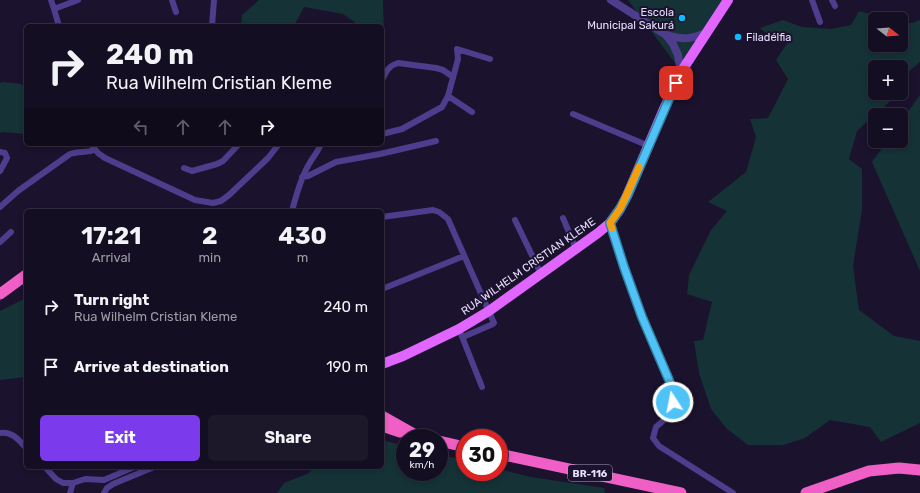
<!DOCTYPE html>
<html lang="en">
<head>
<meta charset="utf-8">
<style>
	:root { --surface:#140e22; --page:#1d172a; --text:#f1f3f6; --muted:#9d9ca5; --line:#332e40; --accent:#7c3aed }
	body { margin:0; font-family:Rubik,sans-serif; background:var(--page); color:var(--text); height:100vh; display:flex; flex-direction:column; font-size:15px; white-space:nowrap }
	* { box-sizing:border-box; margin:0 }
	p { font-size:13px; color:var(--muted) }
	.icon { flex:none; width:22px; height:22px; fill:none; stroke:currentColor; stroke-width:2; stroke-linecap:round; stroke-linejoin:round }
	.map { position:relative; flex:1; overflow:hidden }
	.sheet { position:absolute; left:24px; top:209px; width:360px; height:260px; display:flex; flex-direction:column; background:var(--surface); border-radius:6px; box-shadow:0 2px 6px #0003,0 0 0 1px var(--line) }
	.sheet>* { flex:none }
	.guide { position:absolute; left:24px; top:24px; width:360px; height:122px; border-radius:6px; box-shadow:0 2px 6px #0003,0 0 0 1px var(--line); background:#140e22; color:var(--text); overflow:hidden }
	.needle { width:26px; rotate:107deg }
	.buttons { position:absolute; left:868px; top:12px; display:grid; gap:8px }
	.buttons a { display:grid; place-items:center; width:40px; height:40px; border-radius:6px; background:var(--surface); box-shadow:0 2px 6px #0003,0 0 0 1px var(--line); font-size:20px }
	.speed { position:absolute; left:396px; top:429px; display:flex; gap:8px; font-size:20px; font-weight:700; text-align:center }
	.speed>* { display:grid; place-content:center; width:52px; height:52px; border-radius:50%; background:var(--surface); box-shadow:0 2px 6px #0003,0 0 0 1px var(--line); line-height:1 }
	.speed small { font-size:10px; font-weight:400 }
	.speed .limit { border:6px solid #d22; background:#fff; color:#111 }
	.pin { position:absolute; display:grid; place-items:center; width:34px; height:34px; color:#fff; margin:-17px; border-radius:8px; box-shadow:0 2px 6px #0006 }
	.me { position:absolute; width:44px; margin:-22px; rotate:349deg; stroke-linejoin:round; filter:drop-shadow(0 0 3px #0008) }
	.turn { display:flex; align-items:center; gap:14px; height:84px; padding:0 16px; font-size:18px }
	.turn .icon { width:52px; height:52px; stroke-width:2.5 }
	.turn b { display:block; font-size:28px; line-height:34px }
	.lanes { display:flex; align-items:center; height:38px; padding:0 16px; background:#0003; justify-content:center; gap:20px; direction:ltr }
	.lanes .off { opacity:.35 }
	.eta { display:flex; justify-content:space-evenly; align-items:center; height:68px; text-align:center }
	.eta b { font-size:24px; font-weight:700; line-height:28px }
	.button { display:flex; gap:8px; margin-top:auto; padding:8px 16px }
	.button a { flex:1; height:46px; border-radius:6px; background:var(--accent); color:#fff; font-size:16px; font-weight:700; line-height:46px; text-align:center }
	.button a+a { background:var(--page); color:var(--text) }
	ul { padding:0; list-style:none }
	li { display:flex; align-items:center; gap:12px; height:60px; padding:0 16px }
	li div { flex:1 }
	li b { display:block; font-size:15px }
	li em { font-style:normal }
	.map>svg:first-child { display:block }
	.green { fill:#153237 }
	.lines { fill:none; stroke-linecap:round; stroke-linejoin:round }
	.minor { stroke:#4e3d8c; stroke-width:6 }
	.tertiary { stroke:#4e3d8c; stroke-width:8 }
	.primary { stroke:#e165ff; stroke-width:10 }
	.trunk { stroke:#f05fc5; stroke-width:11 }
	.route-casing { stroke:#337fa1; stroke-width:10 }
	.route { stroke:#4fc3f7; stroke-width:7 }
	.slow { stroke:#f59e0b; stroke-width:7 }
	.poi-dot { fill:#0abbff; stroke:#1b122d; stroke-width:1.5 }
	.labels { text-anchor:middle; stroke-width:4; stroke-linejoin:round; paint-order:stroke }
	.shield { fill:#1b122d; stroke:#aaa1c0; stroke-width:1 }
	.shield-label { font-size:10px; font-weight:bold; fill:#e7deff }
	.poi-label { font-size:11px; fill:#e7deff; stroke:#1b122d; text-anchor:end }
	.street-label { font-size:11px; fill:#e7deff; stroke:#1b122d }
</style>
</head>
<body>
<div class="map">
<svg width="920" height="493" viewBox="0 0 920 493">
	<rect width="100%" height="100%" fill="#1b122d"/>
	<path class="green" d="M258,0H383L384,34L382,35V26H360L343,14L304,7L294,26H241L242,15L258,1Z
		M628,0H728L684,75Z
		M859,11L887,19H875V45H901V22L912,23L920,20V62L909,71L901,87V67H875V93H898L897,95L857,131L849,159L862,169V210L853,266L859,310L894,336L920,341V423L881,442L870,427L830,420L805,438L783,445H748L727,429L711,409L699,373L694,341L703,340L712,302L687,294L689,275L711,230L727,211L708,202L746,172L756,137L750,119L768,118L788,79L776,60L788,42L767,34L760,28L783,20L802,27L831,29L851,25Z
		M3,82L21,84L26,88V134L3,132L0,133V83Z
		M920,95V271L872,162L887,141H901V122Z
		M26,298V377L0,380V311Z
		M382,440L405,446V472H439V454L465,461V472H499V469L531,477L604,488L605,493H277L284,483L307,474L316,467H382Z"/>
	<g class="lines">
		<path class="minor" d="M51,0L54,9
			M172,0L176,12
			M812,0L820,22
			M832,0L835,6
			M59,26L54,9L78,0
			M212,26L214,0
			M382,80C386,72 388,66 398,63L436,68L443,70L453,77
			M448,96L472,112
			M573,114L649,146
			M382,134L402,129L442,107L448,96L458,59L457,49L490,59
			M91,144L98,153L105,158L195,200L213,203L221,201L229,195L268,158L279,144
			M0,152L5,153L7,158L0,171
			M184,168L192,171L217,164L223,161L239,144
			M302,177L308,176L336,162L380,154L436,141
			M0,207L18,191L70,154C79,151 86,153 94,150
			M292,211C296,196 300,180 308,166C312,158 318,152 321,144
			M382,217L433,210L439,212L448,219L494,323L493,324L463,337
			M563,218L576,249
			M515,220L541,274
			M610,223L624,267L642,317L669,380L673,395V402L672,408L664,420L656,427L653,438L659,446L733,493
			M0,242L11,232
			M382,289L464,256
			M461,334L482,387
			M0,433C12,431 19,440 26,448
			M45,467L56,479L63,483H73L85,479L104,480L134,467
			M70,493L73,483
			M104,493L107,488L113,484L154,467"/>
		<path class="tertiary" d="M611,0L666,35L673,44L678,55L681,72
			M667,35C683,40 691,39 706,33"/>
		<path class="primary" d="M382,364L403,356L459,329L489,311L598,233L610,223L620,209L627,196L664,109L681,72L728,0"/>
		<path class="trunk" d="M0,294L26,275
			M382,416L421,438
			M382,426L400,432
			M439,441L465,447
			M499,454L681,493
			M806,493L869,471L899,468L920,470"/>
	</g>
	<g class="lines">
		<defs>
			<path id="route" d="M673,402V395L669,380L642,317L624,267L610,223L620,209L627,196L676,83"/>
		</defs>
		<use href="#route" class="route-casing"/>
		<use href="#route" class="route"/>
		<path class="slow" d="M612,228L610,223L620,209L639,167"/>
	</g>
	<g class="poi-dot">
		<circle cx="682" cy="18" r="4"/>
		<circle cx="738" cy="37" r="4"/>
	</g>
	<g class="labels">
		<rect class="shield" x="568" y="465" width="44" height="16" rx="3"/>
		<g class="shield-label">
			<text x="590" y="477">BR-116</text>
		</g>
		<g class="poi-label">
			<text x="674" y="16">Escola<tspan x="674" dy="13">Municipal Sakurá</tspan></text>
			<text x="746" y="41" text-anchor="start">Filadélfia</text>
		</g>
		<g class="street-label">
			<text transform="translate(528 266) rotate(-35)" y="4">RUA WILHELM CRISTIAN KLEME</text>
		</g>
	</g>
</svg>
<div class="buttons">
<a><svg class="needle" viewBox="-14 -14 28 28"><path d="M0-13l5 13h-10z" fill="#e53935"/><path d="M0 13l5-13h-10z" fill="#9d9ca5"/></svg></a>
<a>+</a>
<a>−</a>
</div>
<div class="speed"><div>29<small>km/h</small></div><div class="limit">30</div></div>
<div class="pin" style="left:676px;top:83px;background:#d93025"><svg class="icon" aria-label="arrive" viewBox="0 0 24 24"><path d="M6 21V4h12l-3 4 3 4H6"/></svg></div>
<svg class="me" style="left:673px;top:402px" viewBox="-20 -20 40 40"><circle r="17" fill="#4fc3f7" stroke="#fff" stroke-width="3"/><path d="M0-11L8 9 0 5-8 9z" fill="#fff"/></svg>
<div class="guide">
<div class="turn"><svg class="icon" aria-label="right" viewBox="0 0 24 24"><path d="M7 20v-9h11M14 6l5 5-5 5"/></svg><div><b>240 m</b>Rua Wilhelm Cristian Kleme</div></div>
<div class="lanes"><svg class="icon off" aria-label="left" viewBox="0 0 24 24"><path d="M17 20v-9H6M10 6l-5 5 5 5"/></svg><svg class="icon off" aria-label="ahead" viewBox="0 0 24 24"><path d="M12 20V5M6 11l6-6 6 6"/></svg><svg class="icon off" aria-label="ahead" viewBox="0 0 24 24"><path d="M12 20V5M6 11l6-6 6 6"/></svg><svg class="icon" aria-label="right" viewBox="0 0 24 24"><path d="M7 20v-9h11M14 6l5 5-5 5"/></svg></div>
</div>
<section class="sheet">
<div class="eta">
<div><b>17:21</b><p>Arrival</p></div>
<div><b>2</b><p>min</p></div>
<div><b>430</b><p>m</p></div>
</div>
<ul>
<li><svg class="icon" aria-label="right" viewBox="0 0 24 24"><path d="M7 20v-9h11M14 6l5 5-5 5"/></svg><div><b>Turn right</b><p>Rua Wilhelm Cristian Kleme</p></div><em>240 m</em></li>
<li><svg class="icon" aria-label="arrive" viewBox="0 0 24 24"><path d="M6 21V4h12l-3 4 3 4H6"/></svg><div><b>Arrive at destination</b></div><em>190 m</em></li>
</ul>
<div class="button"><a>Exit</a><a>Share</a></div>
</section>
</div>
</body>
</html>
